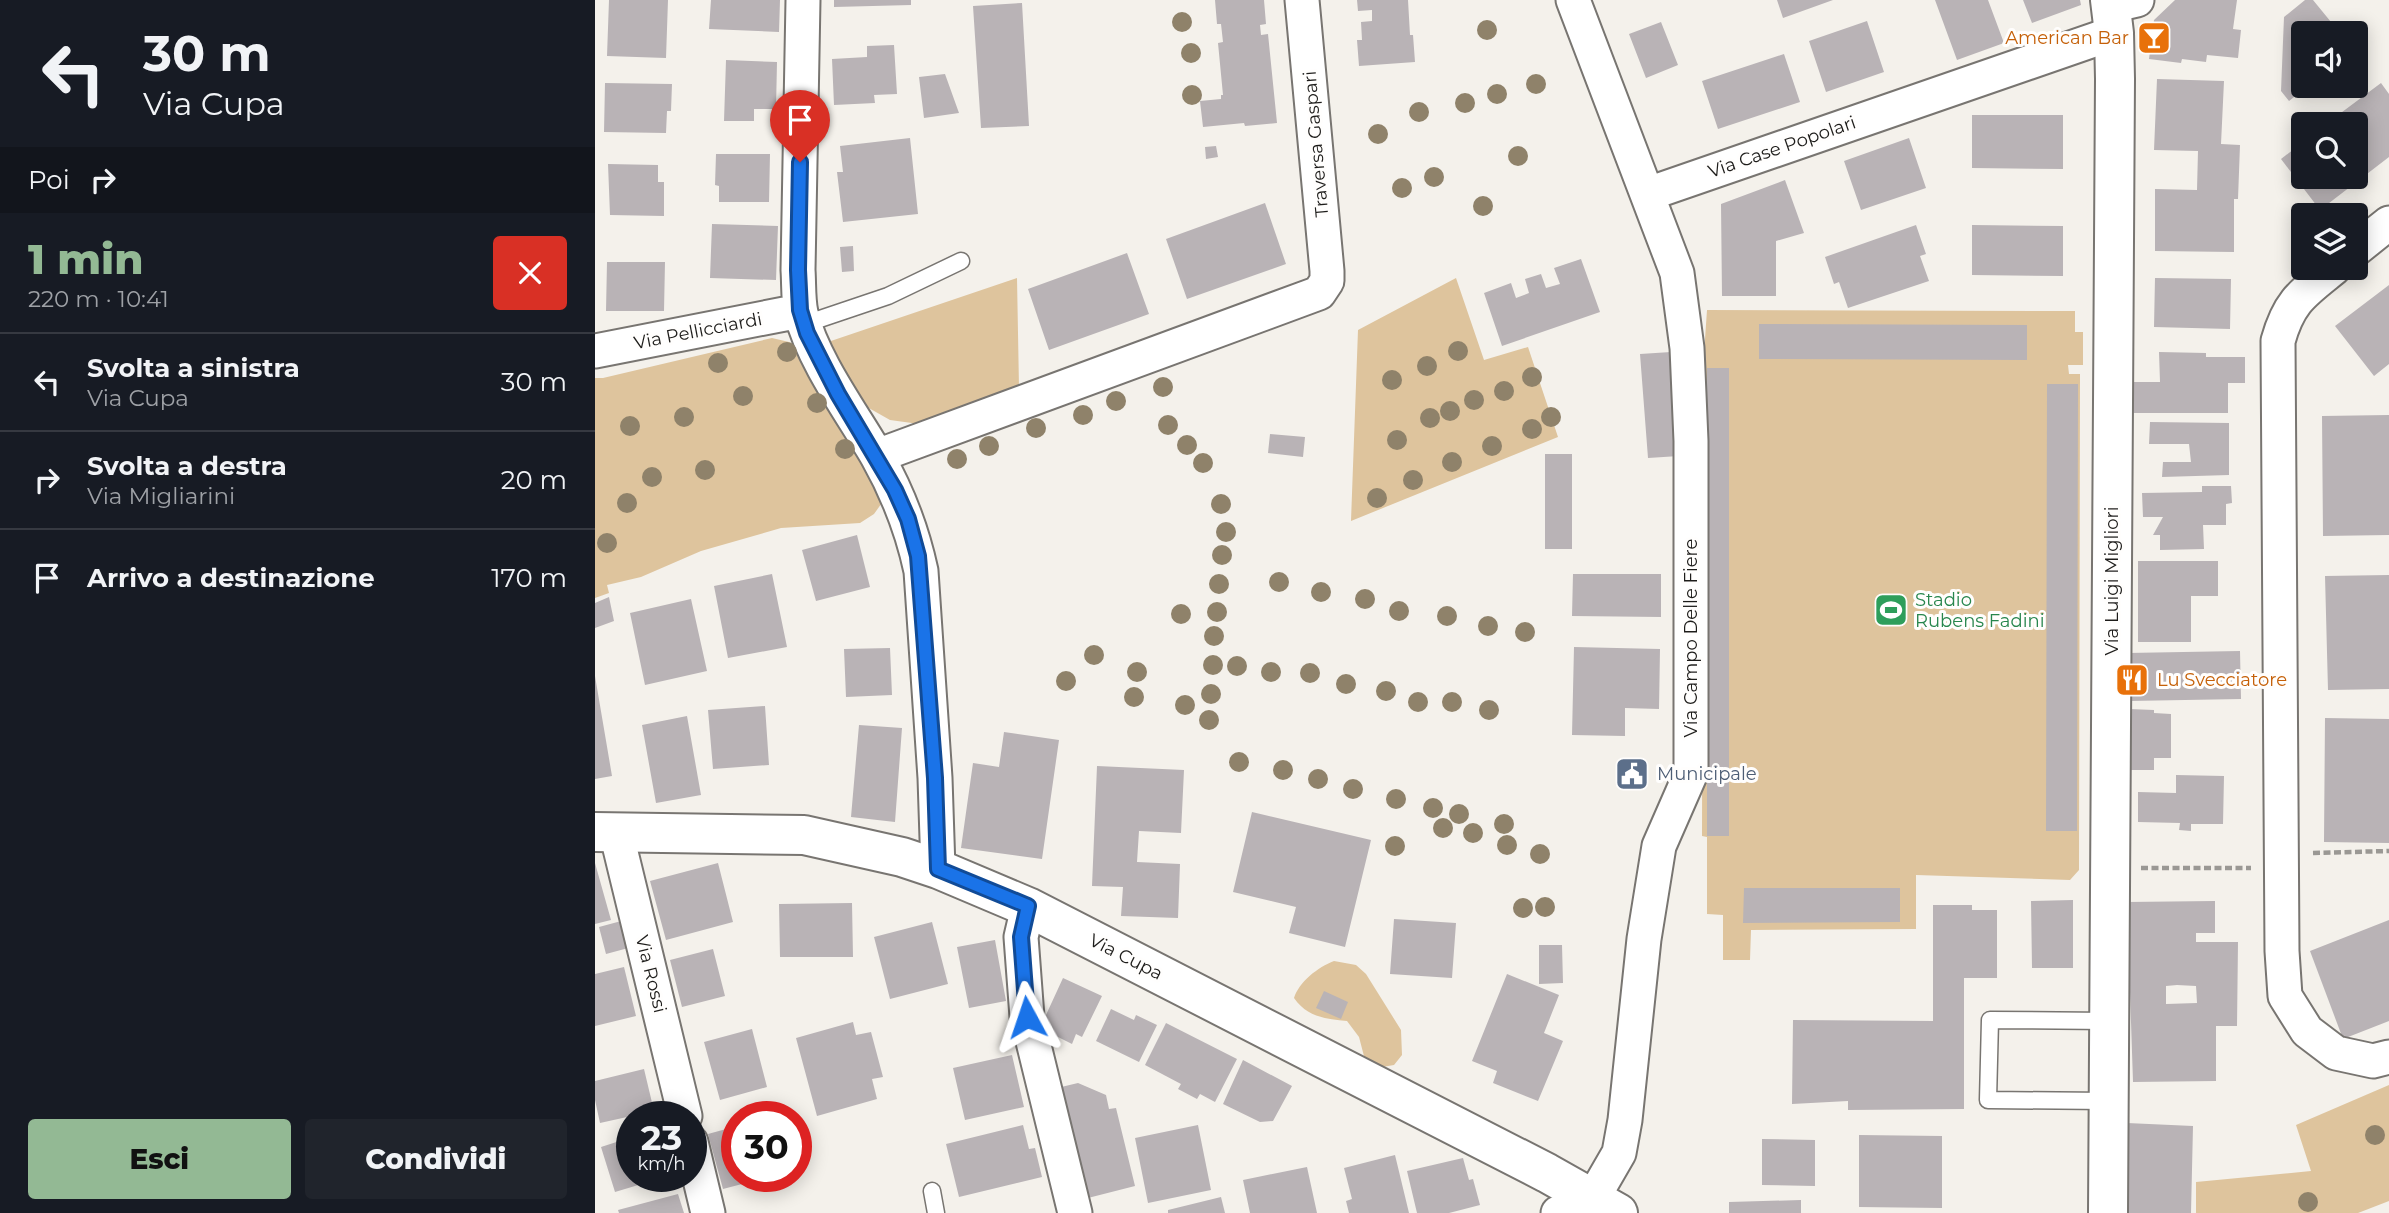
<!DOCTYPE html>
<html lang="it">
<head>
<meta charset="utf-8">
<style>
	:root { --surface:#171b24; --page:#20242c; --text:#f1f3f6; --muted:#9ea1a6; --line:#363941; --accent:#93b994 }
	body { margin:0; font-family:Montserrat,sans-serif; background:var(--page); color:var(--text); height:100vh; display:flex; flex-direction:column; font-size:26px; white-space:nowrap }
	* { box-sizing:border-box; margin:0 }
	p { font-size:23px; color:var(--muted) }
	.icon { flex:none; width:38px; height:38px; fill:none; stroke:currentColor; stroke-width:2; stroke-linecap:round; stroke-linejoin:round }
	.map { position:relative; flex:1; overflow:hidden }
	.panel { display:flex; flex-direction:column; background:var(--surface); width:595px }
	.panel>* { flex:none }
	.top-card { background:#171b24; color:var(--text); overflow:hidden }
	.buttons { position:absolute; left:1696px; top:21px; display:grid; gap:14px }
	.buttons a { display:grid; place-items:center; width:77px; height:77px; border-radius:7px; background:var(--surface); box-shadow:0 4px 18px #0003; font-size:35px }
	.speed { position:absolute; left:21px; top:1101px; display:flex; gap:14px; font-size:35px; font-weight:700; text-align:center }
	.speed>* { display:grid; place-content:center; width:91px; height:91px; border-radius:50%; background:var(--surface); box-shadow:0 4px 18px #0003; line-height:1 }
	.speed small { font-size:18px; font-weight:400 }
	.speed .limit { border:10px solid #d22; background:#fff; color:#111 }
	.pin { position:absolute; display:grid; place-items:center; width:60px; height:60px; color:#fff; margin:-72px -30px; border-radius:50% 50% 50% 0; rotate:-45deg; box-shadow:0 0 7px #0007 }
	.pin .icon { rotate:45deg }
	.me { position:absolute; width:77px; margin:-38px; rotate:355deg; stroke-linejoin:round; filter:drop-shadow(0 0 5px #0008) }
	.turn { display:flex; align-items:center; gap:24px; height:147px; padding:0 28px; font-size:32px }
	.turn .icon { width:91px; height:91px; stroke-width:2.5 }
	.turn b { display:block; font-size:49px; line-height:60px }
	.then { display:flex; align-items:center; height:66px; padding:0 28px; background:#0003; gap:14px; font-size:26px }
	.round { display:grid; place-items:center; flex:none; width:74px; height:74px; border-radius:7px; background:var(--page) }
	.headline { display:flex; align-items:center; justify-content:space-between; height:119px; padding:0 28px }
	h1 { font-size:42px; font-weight:800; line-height:52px; color:var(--accent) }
	.button { display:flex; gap:14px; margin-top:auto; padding:14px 28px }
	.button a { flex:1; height:80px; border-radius:7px; background:var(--accent); color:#111; font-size:28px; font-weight:800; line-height:80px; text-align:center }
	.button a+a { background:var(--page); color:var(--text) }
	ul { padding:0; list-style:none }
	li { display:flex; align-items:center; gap:21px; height:98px; padding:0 28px; border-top:2px solid var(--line) }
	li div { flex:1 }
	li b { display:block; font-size:26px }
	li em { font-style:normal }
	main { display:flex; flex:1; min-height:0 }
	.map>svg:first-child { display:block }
	.green { fill:#dec49d }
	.building { fill:#b9b3b6; fill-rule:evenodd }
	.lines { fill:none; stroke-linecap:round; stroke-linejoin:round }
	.lane-casing { stroke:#787571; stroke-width:19 }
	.street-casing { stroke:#787571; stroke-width:37 }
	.secondary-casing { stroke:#787571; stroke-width:42 }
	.path { stroke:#9a9894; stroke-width:4.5; stroke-dasharray:7 3.5; stroke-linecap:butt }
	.lane { stroke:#fff; stroke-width:16 }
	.street { stroke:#fff; stroke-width:33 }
	.secondary { stroke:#fff; stroke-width:38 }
	.tree { fill:#8f826a }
	.route-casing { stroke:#114b97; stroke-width:18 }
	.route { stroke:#1a73e8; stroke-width:12 }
	.labels { text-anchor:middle; stroke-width:6; stroke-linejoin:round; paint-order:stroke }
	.food-label { font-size:18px; fill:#c56008; stroke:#fffefd; text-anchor:end }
	.street-label { font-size:18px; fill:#1d1c1a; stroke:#fffefd }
	.leisure-label { font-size:18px; fill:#27864d; stroke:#fffefd; text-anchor:start }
	.service-label { font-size:18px; fill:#4e5e75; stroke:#fffefd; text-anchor:start }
</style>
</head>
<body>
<main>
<section class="panel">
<div class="top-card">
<div class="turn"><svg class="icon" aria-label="left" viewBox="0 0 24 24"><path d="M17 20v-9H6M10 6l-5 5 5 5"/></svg><div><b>30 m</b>Via Cupa</div></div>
<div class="then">Poi<svg class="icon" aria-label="right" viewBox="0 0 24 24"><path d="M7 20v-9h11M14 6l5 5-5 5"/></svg></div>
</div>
<div class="headline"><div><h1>1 min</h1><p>220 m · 10:41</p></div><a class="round" style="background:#d93025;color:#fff"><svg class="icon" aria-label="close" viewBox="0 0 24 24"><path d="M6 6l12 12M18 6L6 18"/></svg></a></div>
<ul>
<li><svg class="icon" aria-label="left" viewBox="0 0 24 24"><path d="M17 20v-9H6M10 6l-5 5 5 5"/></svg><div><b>Svolta a sinistra</b><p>Via Cupa</p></div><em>30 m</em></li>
<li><svg class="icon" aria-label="right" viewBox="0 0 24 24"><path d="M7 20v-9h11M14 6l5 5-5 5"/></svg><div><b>Svolta a destra</b><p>Via Migliarini</p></div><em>20 m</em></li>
<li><svg class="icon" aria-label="arrive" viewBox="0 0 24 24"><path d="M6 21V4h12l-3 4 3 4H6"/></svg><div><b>Arrivo a destinazione</b></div><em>170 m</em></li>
</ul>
<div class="button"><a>Esci</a><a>Condividi</a></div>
</section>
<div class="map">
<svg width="1794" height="1213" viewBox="0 0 1794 1213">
	<rect width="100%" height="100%" fill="#f4f1eb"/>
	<path class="green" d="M422,278L424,388L324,424L295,420L272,407L249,376L230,343Z
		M861,278L889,360L933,347L963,437L756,521L763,330Z
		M1112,310L1480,311V332H1488V365H1473L1474,374H1485L1484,870L1475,880L1321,875V929L1156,930L1155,960H1128V915L1112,914V837L1107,836L1108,368Z
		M177,338L194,342L206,348L289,500L279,514L265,523L186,528L106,551L46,577L12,585L14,593L0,598V378H8Z
		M739,961L761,965L771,974L806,1030L807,1055L799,1065L781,1068L770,1060L764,1037L752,1021C731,1019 712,1017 699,998C704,982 723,967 739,961Z
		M1794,1085V1201L1763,1213H1601V1182L1716,1171L1701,1125Z"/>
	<path class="building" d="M14,0H73L71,58L12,56Z
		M116,0H185L184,32L114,29Z
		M239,0H316V5L239,7Z
		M620,0H669L671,24L665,25L666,35L673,34L682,123L650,126L649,123L608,127L605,101L626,99V95H628L623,43L628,42L626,24H622Z
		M762,0H813L815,35H818L820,62L764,66L762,40H767L766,22L777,21V10L763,11Z
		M1182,0H1238L1188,18Z
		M1340,0H1393L1409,43L1362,60Z
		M1428,0H1485L1486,5L1437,23Z
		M1580,0H1642L1638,29L1646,30L1643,58L1612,55L1611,62L1587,59L1586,63L1554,59L1559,20Z
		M1710,0H1718L1745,33H1708V86H1713L1694,101L1686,91L1689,17Z
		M427,3L434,126L386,128L378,6Z
		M1272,21L1289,72L1231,92L1214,41Z
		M1066,22L1083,65L1051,78L1034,34Z
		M299,45L302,94L279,95L280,103L239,105L237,59L272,57V46Z
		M1189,54L1205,102L1123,129L1107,81Z
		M131,60L182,62L181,109H159V121H129Z
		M350,74L364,113L329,118L324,77Z
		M1562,79L1629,81L1626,144L1645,145L1643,199H1639V252L1560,251V189L1602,190L1603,151L1559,150Z
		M10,83L77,84L76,111H72L71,133L9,132Z
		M1786,83L1794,94V157L1725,210L1686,159L1708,142V177H1760V124H1731Z
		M1377,115H1468V169L1377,168Z
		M315,138L323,214L248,222L242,172H248L245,146Z
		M1314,138L1331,188L1266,210L1249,161Z
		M621,146L623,157L611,159L610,147Z
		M121,154H175L174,202H124V186L120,185Z
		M13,164L63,165V182H69V216L15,215Z
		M1190,180L1209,233L1181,241V296H1127L1126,204Z
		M670,203L691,264L592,299L571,239Z
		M117,224L183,226L181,280L115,278Z
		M1321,225L1331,254L1325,256L1334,281L1253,308L1244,282L1239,284L1230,257Z
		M1377,225L1468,226V276L1377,275Z
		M258,246L259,271L247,272L245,247Z
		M532,253L554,314L454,350L433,289Z
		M986,259L1005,312L907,346L889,293L916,283L921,298L934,293L930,279L946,274L951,288L965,284L959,268Z
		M12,262H70L69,311H11Z
		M1560,278L1636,279L1635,329L1559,327Z
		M1794,285V364L1779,376L1740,326Z
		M1164,324L1432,325V360L1164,359Z
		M1076,352L1084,456L1053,458L1045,354Z
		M1564,352L1611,353V357H1650V383H1633V413H1538L1539,382H1565Z
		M1112,368H1134V836H1112Z
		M1452,384H1483L1482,831H1451Z
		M1794,415V535L1728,536L1727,416Z
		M1555,422L1634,423V475L1567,477L1568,462H1596L1594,444H1554Z
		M675,434L710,437L708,457L673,453Z
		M950,454H977V549H950Z
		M1607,486H1636L1637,503L1631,504V525H1608L1609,549L1565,550V535H1558L1568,517H1548L1547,493L1607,492Z
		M262,535L275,587L221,601L207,550Z
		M1543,561H1623V596H1596V642H1543Z
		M177,574L192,647L133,658L119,586Z
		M978,574H1066V617L977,616Z
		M1794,575V689L1733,690L1730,576Z
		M14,597L19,621L0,628V603Z
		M96,599L112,671L50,685L35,613Z
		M979,647L1065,649L1064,709L1030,708V736L977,735Z
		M295,648L297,695L251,697L249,649Z
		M1645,651L1646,699L1534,701L1532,653Z
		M0,676L17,776L0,779Z
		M170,706L174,765L118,769L113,710Z
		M1534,709L1559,710V713L1576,714V758H1559V770H1533Z
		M92,716L106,795L61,803L47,725Z
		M1730,718L1794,719V843L1729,842Z
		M264,725L307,728L300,822L256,817Z
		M409,732L464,740L447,859L366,848L378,763L404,767Z
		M502,766L589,770L586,833L544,831L542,862L585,864L583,918L526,916L528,887L497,886Z
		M1581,775L1629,776L1628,824H1596V831L1584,830L1585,823L1543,822V792L1581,793Z
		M657,812L776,840L750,947L694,933L701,907L638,892Z
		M0,863L16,920L0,924Z
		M123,863L138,922L71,940L55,881Z
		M1149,888H1305V922L1148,923Z
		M1478,900V968H1437L1436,901Z
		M1620,901V933H1601V942H1643L1642,1026H1621V1081L1538,1082L1532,902ZM1582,985L1601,986L1602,1003L1571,1004V986Z
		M257,903L258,957H185L184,904Z
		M1338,905H1377V910H1402V978H1369V1109L1253,1110V1101L1197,1104L1198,1020L1338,1021Z
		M799,919L861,923L857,978L795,974Z
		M30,920L37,947L11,954L4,927Z
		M1794,920V1021L1748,1039L1715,951Z
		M337,922L353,984L295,999L279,937Z
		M400,940L411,1001L374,1008L362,947Z
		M944,945H967L968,983L944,984Z
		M118,949L130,996L87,1007L75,960Z
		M29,967L41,1016L0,1026V974Z
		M912,974L964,995L949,1033L968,1041L943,1101L898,1083L902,1071L877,1061Z
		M468,978L507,996L487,1037L481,1034L477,1044L445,1028Z
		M729,991L753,1002L746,1019L721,1008Z
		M516,1009L539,1020L541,1015L562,1025L544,1062L501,1041Z
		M258,1022L261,1035L276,1032L288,1077L277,1079L282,1099L222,1116L201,1038Z
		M571,1023L642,1059L620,1102L605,1094L602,1099L583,1089L586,1084L550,1065Z
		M157,1029L172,1087L125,1100L109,1042Z
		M417,1055L429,1107L370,1120L358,1068Z
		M648,1060L697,1086L678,1121L665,1122L628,1104Z
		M49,1069L59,1111L5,1123L0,1100V1081Z
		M483,1083L511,1095L514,1109L521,1108L540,1186L489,1199L462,1088Z
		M1532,1123L1598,1126L1596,1213H1531Z
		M428,1125L434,1149L440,1148L447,1177L364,1197L351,1144Z
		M603,1125L616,1190L553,1203L540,1138Z
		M142,1126V1176L174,1177L128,1189L113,1134Z
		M1264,1135L1347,1136V1208L1264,1207Z
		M37,1137V1176L70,1177L20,1192L6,1147Z
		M1167,1139L1220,1140V1186L1167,1185Z
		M800,1155L814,1213H754L751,1201L757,1199L749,1168Z
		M868,1158L874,1180L878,1179L885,1205L854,1213H822L812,1171Z
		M712,1167L722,1213H655L648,1180Z
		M83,1194L89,1213H24L23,1210Z
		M626,1197L630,1213H573V1210Z
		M1206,1200V1213H1134V1202Z"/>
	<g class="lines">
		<defs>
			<path id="lane" d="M210,324L293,296L366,261
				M1513,1101L1393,1100L1395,1020L1514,1021
				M337,1191L341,1213"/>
			<path id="street" d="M208,0L203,270C204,284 203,299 206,313C218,361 257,413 282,456C303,493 317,529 326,571L340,778L343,869
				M1516,6L1542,0
				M1053,194L1519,33
				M1760,250L1794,223
				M1739,268C1708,293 1694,301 1683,341L1687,951L1690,996L1712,1031L1741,1053L1778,1061L1794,1057
				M0,351L205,311
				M282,456L724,293L732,281V271L707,0
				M21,832L90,1116
				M433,907L426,937L432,1017L480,1213
				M96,1142L113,1213
				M963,1213L998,1198L1024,1153L1030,1120L1049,939L1064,846L1096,773V441L1092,348L1082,273L978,0"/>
			<path id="secondary" d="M0,832L209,835L307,857L343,869L433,907L952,1173L1023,1213
				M1513,1213L1520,79L1519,33L1515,0"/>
		</defs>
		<use href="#lane" class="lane-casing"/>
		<use href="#street" class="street-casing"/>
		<use href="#secondary" class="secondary-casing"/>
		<path class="path" d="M1718,853L1794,851
			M1546,868H1656"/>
		<use href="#lane" class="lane"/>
		<use href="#street" class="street"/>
		<use href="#secondary" class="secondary"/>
	</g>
	<g class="tree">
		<circle cx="587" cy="22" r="10"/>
		<circle cx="892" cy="30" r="10"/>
		<circle cx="596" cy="53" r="10"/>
		<circle cx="941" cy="84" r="10"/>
		<circle cx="902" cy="94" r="10"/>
		<circle cx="597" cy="95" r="10"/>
		<circle cx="870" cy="103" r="10"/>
		<circle cx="824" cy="112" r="10"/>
		<circle cx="783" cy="134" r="10"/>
		<circle cx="923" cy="156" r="10"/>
		<circle cx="839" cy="177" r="10"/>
		<circle cx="807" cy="188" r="10"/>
		<circle cx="888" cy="206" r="10"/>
		<circle cx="863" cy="351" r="10"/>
		<circle cx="192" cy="352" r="10"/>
		<circle cx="123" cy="363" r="10"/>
		<circle cx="832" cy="366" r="10"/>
		<circle cx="937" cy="377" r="10"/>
		<circle cx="797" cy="380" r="10"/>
		<circle cx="568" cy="387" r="10"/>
		<circle cx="909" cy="391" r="10"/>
		<circle cx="148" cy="396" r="10"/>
		<circle cx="879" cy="400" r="10"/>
		<circle cx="521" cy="401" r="10"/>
		<circle cx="222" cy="403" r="10"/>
		<circle cx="855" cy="411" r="10"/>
		<circle cx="488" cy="415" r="10"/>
		<circle cx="89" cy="417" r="10"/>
		<circle cx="956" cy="417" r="10"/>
		<circle cx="835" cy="418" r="10"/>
		<circle cx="573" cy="425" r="10"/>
		<circle cx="35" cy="426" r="10"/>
		<circle cx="441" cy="428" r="10"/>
		<circle cx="937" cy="429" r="10"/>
		<circle cx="802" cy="440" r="10"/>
		<circle cx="592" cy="445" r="10"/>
		<circle cx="394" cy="446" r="10"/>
		<circle cx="897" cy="446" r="10"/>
		<circle cx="250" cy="449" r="10"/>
		<circle cx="362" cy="459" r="10"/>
		<circle cx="857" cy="462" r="10"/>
		<circle cx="608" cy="463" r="10"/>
		<circle cx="110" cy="470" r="10"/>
		<circle cx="57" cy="477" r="10"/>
		<circle cx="818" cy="480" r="10"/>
		<circle cx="782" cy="498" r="10"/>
		<circle cx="32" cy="503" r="10"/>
		<circle cx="626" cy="504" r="10"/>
		<circle cx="631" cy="532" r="10"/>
		<circle cx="12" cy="543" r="10"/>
		<circle cx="627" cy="555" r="10"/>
		<circle cx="684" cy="582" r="10"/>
		<circle cx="624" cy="584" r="10"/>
		<circle cx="726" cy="592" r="10"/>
		<circle cx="770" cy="599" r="10"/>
		<circle cx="804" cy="611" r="10"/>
		<circle cx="622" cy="612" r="10"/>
		<circle cx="586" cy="614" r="10"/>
		<circle cx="852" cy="616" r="10"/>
		<circle cx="893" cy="626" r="10"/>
		<circle cx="930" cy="632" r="10"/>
		<circle cx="619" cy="636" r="10"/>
		<circle cx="499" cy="655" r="10"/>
		<circle cx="618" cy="665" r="10"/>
		<circle cx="642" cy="666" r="10"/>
		<circle cx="542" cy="672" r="10"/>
		<circle cx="676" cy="672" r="10"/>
		<circle cx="715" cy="673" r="10"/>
		<circle cx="471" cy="681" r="10"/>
		<circle cx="751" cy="684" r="10"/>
		<circle cx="791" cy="691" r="10"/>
		<circle cx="616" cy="694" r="10"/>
		<circle cx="539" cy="697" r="10"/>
		<circle cx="823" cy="702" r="10"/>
		<circle cx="857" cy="702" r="10"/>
		<circle cx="590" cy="705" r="10"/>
		<circle cx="894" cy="710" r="10"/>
		<circle cx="614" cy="720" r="10"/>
		<circle cx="644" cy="762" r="10"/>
		<circle cx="688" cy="770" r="10"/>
		<circle cx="723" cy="779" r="10"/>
		<circle cx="758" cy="789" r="10"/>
		<circle cx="801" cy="799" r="10"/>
		<circle cx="838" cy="808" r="10"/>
		<circle cx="864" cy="814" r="10"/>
		<circle cx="909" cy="824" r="10"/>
		<circle cx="848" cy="828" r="10"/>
		<circle cx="878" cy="833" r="10"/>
		<circle cx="912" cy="845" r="10"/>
		<circle cx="800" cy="846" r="10"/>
		<circle cx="945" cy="854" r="10"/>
		<circle cx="950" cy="907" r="10"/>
		<circle cx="928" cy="908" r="10"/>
		<circle cx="1780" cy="1135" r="10"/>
		<circle cx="1713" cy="1202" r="10"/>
	</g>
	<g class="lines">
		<defs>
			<path id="route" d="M205,162L203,270L205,310L212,333L243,394L300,490L313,519L323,556L340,778L343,869L433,906L426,937L432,1017"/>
		</defs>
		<use href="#route" class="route-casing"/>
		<use href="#route" class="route"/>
	</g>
	<defs>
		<symbol id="bar-square" viewBox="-11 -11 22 22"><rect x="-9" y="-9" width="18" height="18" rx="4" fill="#e8710a" stroke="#fffefd"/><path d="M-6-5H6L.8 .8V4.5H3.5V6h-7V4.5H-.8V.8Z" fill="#fff"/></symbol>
		<symbol id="stadium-square" viewBox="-11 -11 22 22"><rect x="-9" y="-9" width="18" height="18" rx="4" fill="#2e9e5b" stroke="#fffefd"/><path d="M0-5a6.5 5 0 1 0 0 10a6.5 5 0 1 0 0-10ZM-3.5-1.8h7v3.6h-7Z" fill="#fff"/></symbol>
		<symbol id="restaurant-square" viewBox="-11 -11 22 22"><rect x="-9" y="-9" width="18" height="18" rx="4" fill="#e8710a" stroke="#fffefd"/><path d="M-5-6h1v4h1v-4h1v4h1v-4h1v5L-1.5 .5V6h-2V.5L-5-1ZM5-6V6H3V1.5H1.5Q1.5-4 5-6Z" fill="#fff"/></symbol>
		<symbol id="civic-square" viewBox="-11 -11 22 22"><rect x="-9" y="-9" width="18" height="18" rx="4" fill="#5c6f8a" stroke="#fffefd"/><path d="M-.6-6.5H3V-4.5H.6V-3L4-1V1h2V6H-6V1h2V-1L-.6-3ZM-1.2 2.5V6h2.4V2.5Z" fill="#fff"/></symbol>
	</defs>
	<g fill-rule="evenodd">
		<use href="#bar-square" x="1540" y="19" width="38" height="38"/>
		<use href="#stadium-square" x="1277" y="591" width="38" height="38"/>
		<use href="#restaurant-square" x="1518" y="661" width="38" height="38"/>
		<use href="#civic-square" x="1018" y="755" width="38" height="38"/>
	</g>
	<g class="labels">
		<g class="food-label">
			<text x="1534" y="44">American Bar</text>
			<text x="1562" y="686" text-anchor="start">Lu Svecciatore</text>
		</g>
		<g class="street-label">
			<text transform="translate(721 144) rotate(-95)" y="6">Traversa Gaspari</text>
			<text transform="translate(1187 147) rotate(-19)" y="6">Via Case Popolari</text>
			<text transform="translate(103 331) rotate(-11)" y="6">Via Pellicciardi</text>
			<text transform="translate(1517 581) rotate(-90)" y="6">Via Luigi Migliori</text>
			<text transform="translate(1096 638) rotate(-90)" y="6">Via Campo Delle Fiere</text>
			<text transform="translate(531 957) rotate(27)" y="6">Via Cupa</text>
			<text transform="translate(56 974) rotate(76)" y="6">Via Rossi</text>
		</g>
		<g class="leisure-label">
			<text x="1320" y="606">Stadio<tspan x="1320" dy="21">Rubens Fadini</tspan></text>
		</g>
		<g class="service-label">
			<text x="1062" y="780">Municipale</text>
		</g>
	</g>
</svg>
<div class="buttons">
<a><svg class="icon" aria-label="sound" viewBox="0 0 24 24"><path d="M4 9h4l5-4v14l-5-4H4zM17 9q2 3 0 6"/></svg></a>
<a><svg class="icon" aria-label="search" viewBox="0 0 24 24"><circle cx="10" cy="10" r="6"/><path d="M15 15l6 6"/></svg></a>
<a><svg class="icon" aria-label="layers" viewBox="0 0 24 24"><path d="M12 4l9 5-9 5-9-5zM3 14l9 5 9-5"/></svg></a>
</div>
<div class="speed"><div>23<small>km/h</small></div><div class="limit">30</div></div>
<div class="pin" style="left:205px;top:162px;background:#d93025"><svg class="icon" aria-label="arrive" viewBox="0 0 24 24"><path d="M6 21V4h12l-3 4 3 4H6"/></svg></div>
<svg class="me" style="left:432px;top:1017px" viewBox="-20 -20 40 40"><path d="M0-17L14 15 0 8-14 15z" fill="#1a73e8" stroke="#fff" stroke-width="4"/></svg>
</div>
</main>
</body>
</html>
